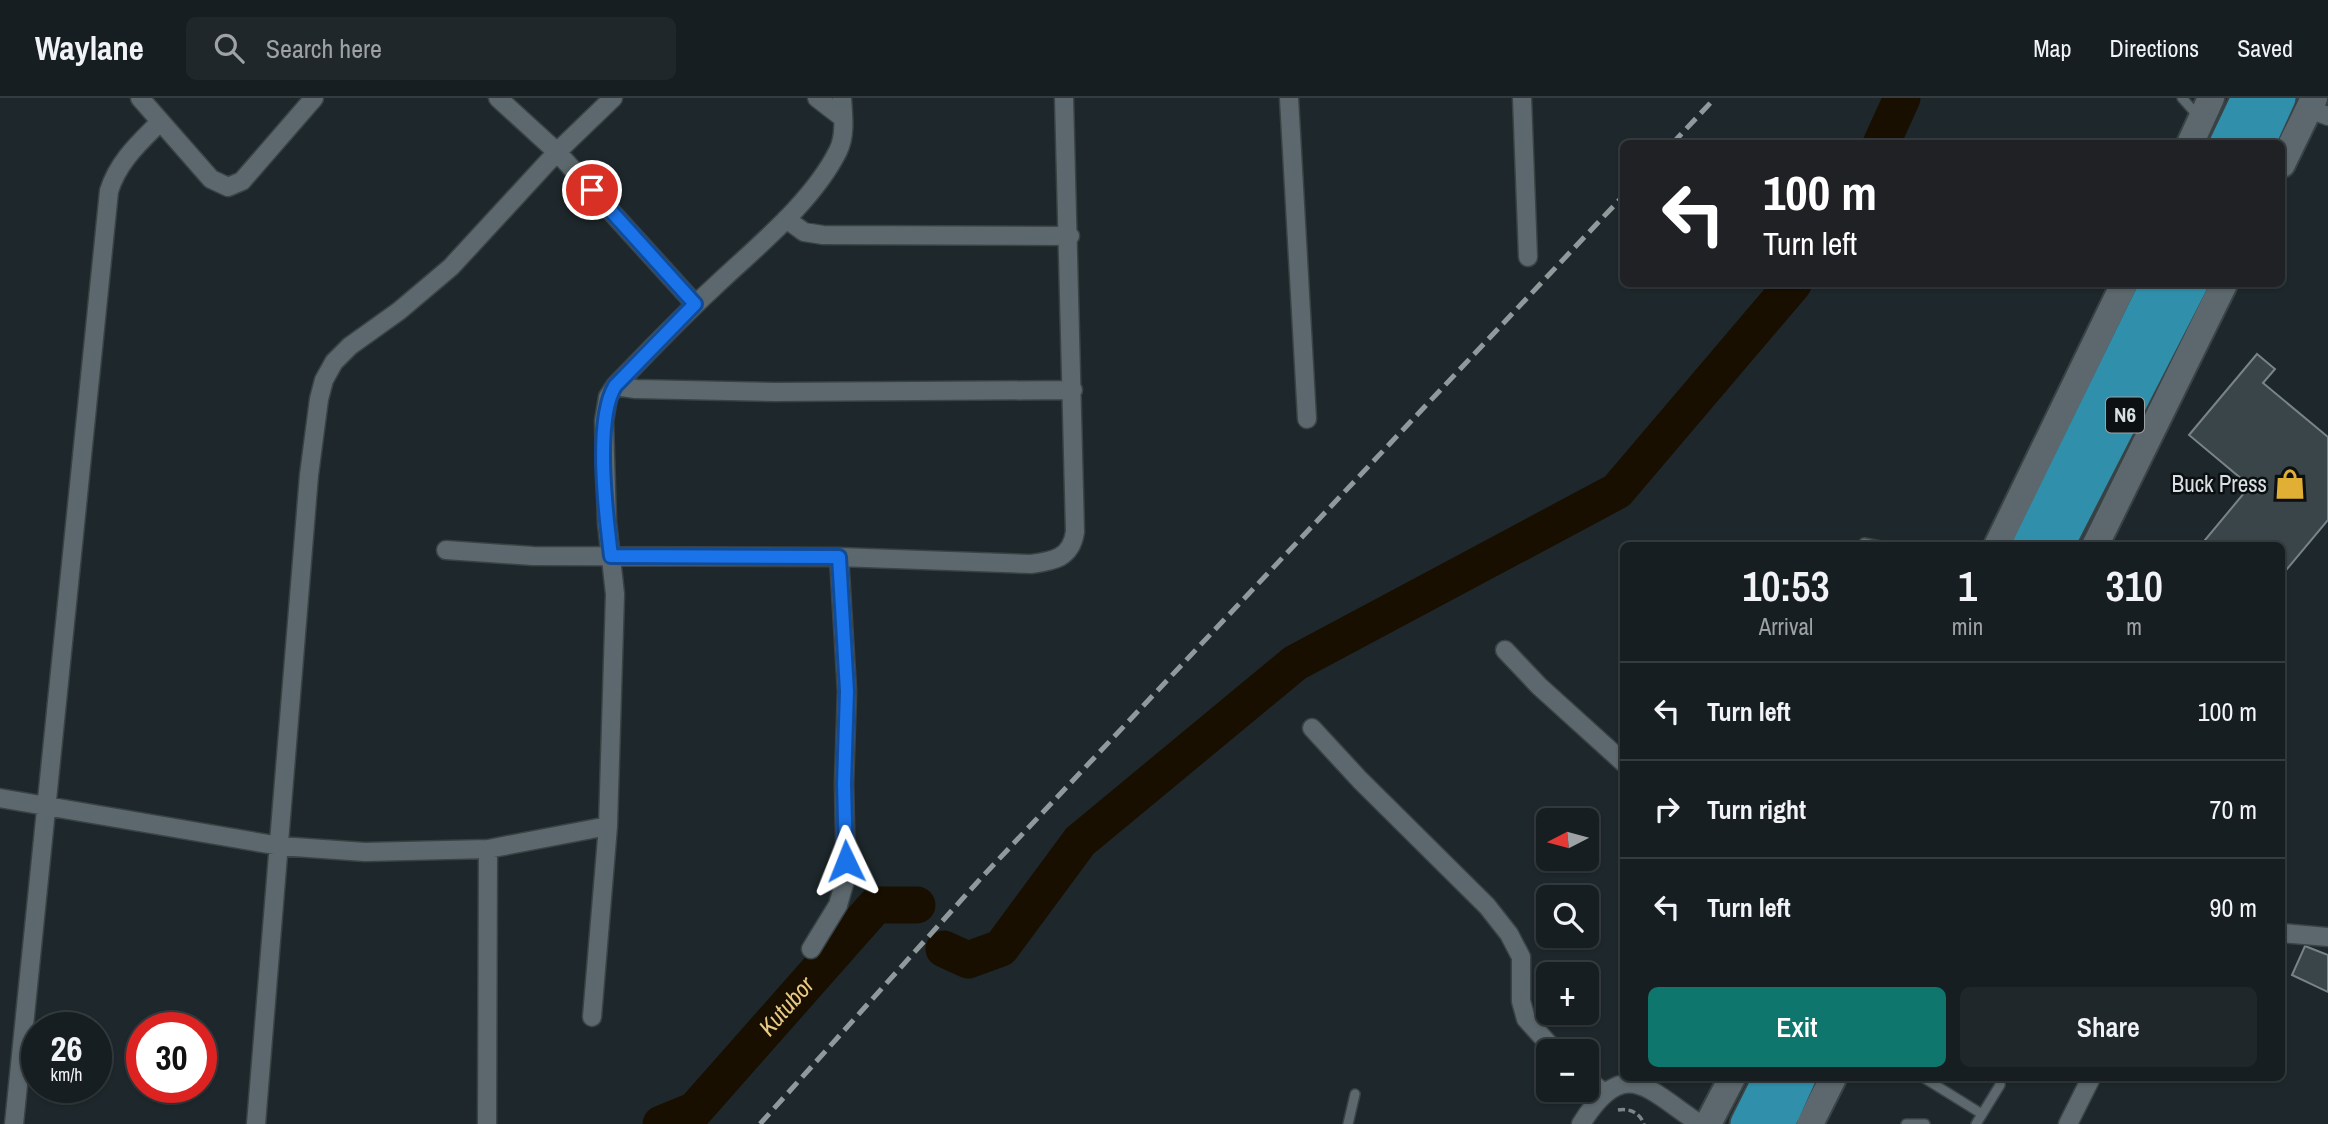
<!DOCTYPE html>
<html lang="en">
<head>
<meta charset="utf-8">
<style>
	:root { --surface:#161e21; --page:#1f272a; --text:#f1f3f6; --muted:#9ea2a5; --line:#353c3f; --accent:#0f766e }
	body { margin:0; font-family:"Archivo Narrow",sans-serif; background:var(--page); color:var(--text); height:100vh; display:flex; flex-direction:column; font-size:26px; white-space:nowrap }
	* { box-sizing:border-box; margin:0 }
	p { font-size:23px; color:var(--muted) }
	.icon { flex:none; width:38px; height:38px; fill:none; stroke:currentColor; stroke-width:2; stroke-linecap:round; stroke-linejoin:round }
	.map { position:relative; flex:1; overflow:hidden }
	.panel { position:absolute; left:1620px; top:444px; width:665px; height:539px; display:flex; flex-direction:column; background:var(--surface); border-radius:10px; box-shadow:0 2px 5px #0004,0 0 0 2px var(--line) }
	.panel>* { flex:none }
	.guide { position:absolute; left:1620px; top:42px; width:665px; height:147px; border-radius:10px; box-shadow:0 2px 5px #0004,0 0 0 2px var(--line); background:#202124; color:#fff; overflow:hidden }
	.needle { width:46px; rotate:264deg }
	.controls { position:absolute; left:1536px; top:710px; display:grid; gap:14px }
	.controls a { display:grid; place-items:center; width:63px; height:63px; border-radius:10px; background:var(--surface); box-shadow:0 2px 5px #0004,0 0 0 2px var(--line); font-size:35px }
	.speed { position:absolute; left:21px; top:914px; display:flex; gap:14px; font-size:35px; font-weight:700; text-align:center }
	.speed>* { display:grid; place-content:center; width:91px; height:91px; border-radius:50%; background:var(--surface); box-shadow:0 2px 5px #0004,0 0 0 2px var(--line); line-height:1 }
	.speed small { font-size:18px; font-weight:400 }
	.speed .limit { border:10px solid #d22; background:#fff; color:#111 }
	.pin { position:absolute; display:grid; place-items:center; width:60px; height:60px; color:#fff; margin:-30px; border:4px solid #fff; border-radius:50%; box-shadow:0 2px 7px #0007 }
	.me { position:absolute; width:77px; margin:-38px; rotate:358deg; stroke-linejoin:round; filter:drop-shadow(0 0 5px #0008) }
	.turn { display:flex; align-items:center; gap:24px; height:147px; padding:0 28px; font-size:32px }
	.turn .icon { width:91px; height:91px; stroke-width:2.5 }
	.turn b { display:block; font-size:49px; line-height:60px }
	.eta { display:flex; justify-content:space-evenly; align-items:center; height:119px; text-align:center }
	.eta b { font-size:42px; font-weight:600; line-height:49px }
	.cta { display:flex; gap:14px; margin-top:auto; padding:14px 28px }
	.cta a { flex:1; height:80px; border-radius:10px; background:var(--accent); color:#fff; font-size:28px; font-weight:600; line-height:80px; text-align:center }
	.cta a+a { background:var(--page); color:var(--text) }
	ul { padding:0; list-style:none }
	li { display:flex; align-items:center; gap:21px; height:98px; padding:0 28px; border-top:2px solid var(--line) }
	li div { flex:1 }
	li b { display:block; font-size:26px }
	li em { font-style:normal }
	header { display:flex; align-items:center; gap:42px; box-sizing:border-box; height:98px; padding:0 35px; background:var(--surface); border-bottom:2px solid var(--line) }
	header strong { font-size:33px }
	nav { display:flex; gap:38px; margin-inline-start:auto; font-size:24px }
	.search { width:490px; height:63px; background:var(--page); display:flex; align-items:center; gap:18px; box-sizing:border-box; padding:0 24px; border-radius:10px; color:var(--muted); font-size:26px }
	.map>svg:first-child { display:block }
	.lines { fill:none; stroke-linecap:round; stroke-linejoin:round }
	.river { stroke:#180f00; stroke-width:37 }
	.building { fill:#3a4549; stroke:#788489; stroke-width:2 }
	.lane-casing { stroke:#394345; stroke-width:12 }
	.street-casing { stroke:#394345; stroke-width:21 }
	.secondary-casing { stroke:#394345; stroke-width:30 }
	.highway-casing { stroke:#394345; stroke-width:37 }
	.path { stroke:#7d8588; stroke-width:3.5; stroke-dasharray:7 3.5; stroke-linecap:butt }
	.lane { stroke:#5c686d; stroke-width:9 }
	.street { stroke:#5c686d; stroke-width:18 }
	.secondary { stroke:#5c686d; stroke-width:26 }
	.highway { stroke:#3090ac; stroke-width:33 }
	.rail { stroke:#90999b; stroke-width:5; stroke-dasharray:14 7; stroke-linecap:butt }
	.route-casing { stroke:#114b97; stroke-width:18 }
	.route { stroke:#1a73e8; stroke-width:12 }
	.labels { text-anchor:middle; stroke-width:5; stroke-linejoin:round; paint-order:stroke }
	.shield { fill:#0c1012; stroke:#9ca2a4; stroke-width:2 }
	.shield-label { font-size:21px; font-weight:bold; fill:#d9e0e2 }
	.poi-label { font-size:23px; fill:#d9e0e2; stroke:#0c1012; text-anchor:end }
	.water-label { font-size:24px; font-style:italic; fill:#e9c986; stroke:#0c1012 }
</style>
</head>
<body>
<header>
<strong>Waylane</strong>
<div class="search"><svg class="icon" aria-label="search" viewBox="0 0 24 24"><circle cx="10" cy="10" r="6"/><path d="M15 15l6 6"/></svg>Search here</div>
<nav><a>Map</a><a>Directions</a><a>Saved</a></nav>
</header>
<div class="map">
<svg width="2328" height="1026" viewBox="0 0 2328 1026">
	<rect width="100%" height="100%" fill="#1e282c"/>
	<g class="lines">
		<g class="river">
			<path d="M1881,46L1902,0"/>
			<path d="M944,851L968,862L1001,850L1080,743L1295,565L1617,393L1793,186"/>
			<path id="s1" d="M661,1026L695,1012L876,807H917"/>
		</g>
	</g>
	<path class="building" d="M2257,256L2275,271L2263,285L2328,339V422L2282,477V448H2200L2250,388L2189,337Z
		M2305,848L2328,857V894L2292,877Z"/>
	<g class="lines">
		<defs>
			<path id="lane" d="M2182,0L2199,19
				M1862,448L1864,445L1880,448
				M1924,980L1982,1016
				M1348,1026L1355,996
				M1906,1026H1925
				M1976,1026L2000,987V980"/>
			<path id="street" d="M140,0L211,81L228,89L242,83L314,0
				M498,0L557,54L695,206
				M817,0L843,20
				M1289,0L1307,321
				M1522,0L1528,159
				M2309,11L2328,18
				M786,121L804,134L823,137L1070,138
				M615,288L636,291L775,294L1073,292
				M446,452L533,458L839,459L1031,466C1054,463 1071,460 1075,434L1064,0
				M1505,552L1539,588L1624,665
				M1312,630L1360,682L1487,808L1509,836L1521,859V903L1526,921L1556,954
				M0,700L280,748L365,754L488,751L608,728
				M2282,835L2328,839
				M811,851L838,807L846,779L844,686L847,593L839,459
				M592,919L608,728L615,496L607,425L604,323L608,299L615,288C647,255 679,221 713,190C755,150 812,105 838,53C846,37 843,17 842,0
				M1587,981L1605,996
				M14,1026L109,93C118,64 138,46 159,25
				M256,1026L309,377L319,301L324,282L334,264L350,248L399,213L451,169L557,54L613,0
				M487,1026L488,751
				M1581,1026C1625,956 1647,991 1700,1026
				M2068,1026L2091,980"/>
			<path id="secondary" d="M2190,46L2211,0
				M2282,66L2314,0
				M1997,448L2124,186
				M2095,448L2224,186
				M1708,1026L1732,980
				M1810,1026L1833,980"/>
			<path id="highway" d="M2226,46L2248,0
				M2258,46L2279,0
				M2029,448L2157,186
				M2057,448L2191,186
				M1747,1026L1770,980
				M1778,1026L1799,980"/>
		</defs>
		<use href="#lane" class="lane-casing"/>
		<use href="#street" class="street-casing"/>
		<use href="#secondary" class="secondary-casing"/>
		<use href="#highway" class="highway-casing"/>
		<path class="path" d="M1618,1012C1630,1010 1640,1015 1644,1026"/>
		<use href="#lane" class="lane"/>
		<use href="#street" class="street"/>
		<use href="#secondary" class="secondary"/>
		<use href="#highway" class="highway"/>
		<path class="rail" d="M1672,46L1715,0
			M760,1026L982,779L1624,97"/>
	</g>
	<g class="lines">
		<defs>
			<path id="route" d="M592,92L695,206L615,288C594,323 606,417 611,458L839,459L847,593L844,686L846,763"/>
		</defs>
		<use href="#route" class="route-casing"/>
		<use href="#route" class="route"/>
	</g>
	<defs>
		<symbol id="shop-bare" viewBox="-9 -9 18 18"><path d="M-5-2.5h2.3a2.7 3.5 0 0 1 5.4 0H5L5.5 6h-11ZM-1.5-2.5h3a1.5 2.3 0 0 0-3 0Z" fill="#e1af34" stroke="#0c1012" stroke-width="2.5" paint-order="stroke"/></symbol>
	</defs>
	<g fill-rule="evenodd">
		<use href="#shop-bare" x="2268" y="364" width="44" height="44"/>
	</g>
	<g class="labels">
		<rect class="shield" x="2106" y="299.5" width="38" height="35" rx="5"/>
		<g class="shield-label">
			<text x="2125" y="324">N6</text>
		</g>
		<g class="poi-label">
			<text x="2267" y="394">Buck Press</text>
		</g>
		<g class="water-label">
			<text dy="8" stroke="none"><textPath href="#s1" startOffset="175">Kutubor</textPath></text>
		</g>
	</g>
</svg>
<div class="controls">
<a><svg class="needle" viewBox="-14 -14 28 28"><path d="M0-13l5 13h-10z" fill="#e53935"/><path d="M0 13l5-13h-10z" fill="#9ea2a5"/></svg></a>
<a><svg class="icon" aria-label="search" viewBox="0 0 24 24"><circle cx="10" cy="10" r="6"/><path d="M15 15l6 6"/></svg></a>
<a>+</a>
<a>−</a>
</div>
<div class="speed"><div>26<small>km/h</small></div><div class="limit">30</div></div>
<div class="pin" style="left:592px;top:92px;background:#d93025"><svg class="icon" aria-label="arrive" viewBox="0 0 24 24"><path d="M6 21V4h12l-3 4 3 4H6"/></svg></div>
<svg class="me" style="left:846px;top:763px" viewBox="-20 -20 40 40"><path d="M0-17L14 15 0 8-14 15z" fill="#1a73e8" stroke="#fff" stroke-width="4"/></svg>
<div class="guide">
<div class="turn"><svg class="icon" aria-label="left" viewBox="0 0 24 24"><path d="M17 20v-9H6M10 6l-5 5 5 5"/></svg><div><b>100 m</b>Turn left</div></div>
</div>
<section class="panel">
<div class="eta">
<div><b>10:53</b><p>Arrival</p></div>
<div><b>1</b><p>min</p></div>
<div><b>310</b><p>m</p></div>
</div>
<ul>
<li><svg class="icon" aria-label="left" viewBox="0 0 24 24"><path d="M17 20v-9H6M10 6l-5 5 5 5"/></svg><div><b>Turn left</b></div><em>100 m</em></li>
<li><svg class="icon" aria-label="right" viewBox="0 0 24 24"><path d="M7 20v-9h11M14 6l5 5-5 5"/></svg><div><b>Turn right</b></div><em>70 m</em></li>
<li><svg class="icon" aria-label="left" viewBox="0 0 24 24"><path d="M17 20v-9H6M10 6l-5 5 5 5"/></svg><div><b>Turn left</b></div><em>90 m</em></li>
</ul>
<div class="cta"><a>Exit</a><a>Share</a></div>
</section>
</div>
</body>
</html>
